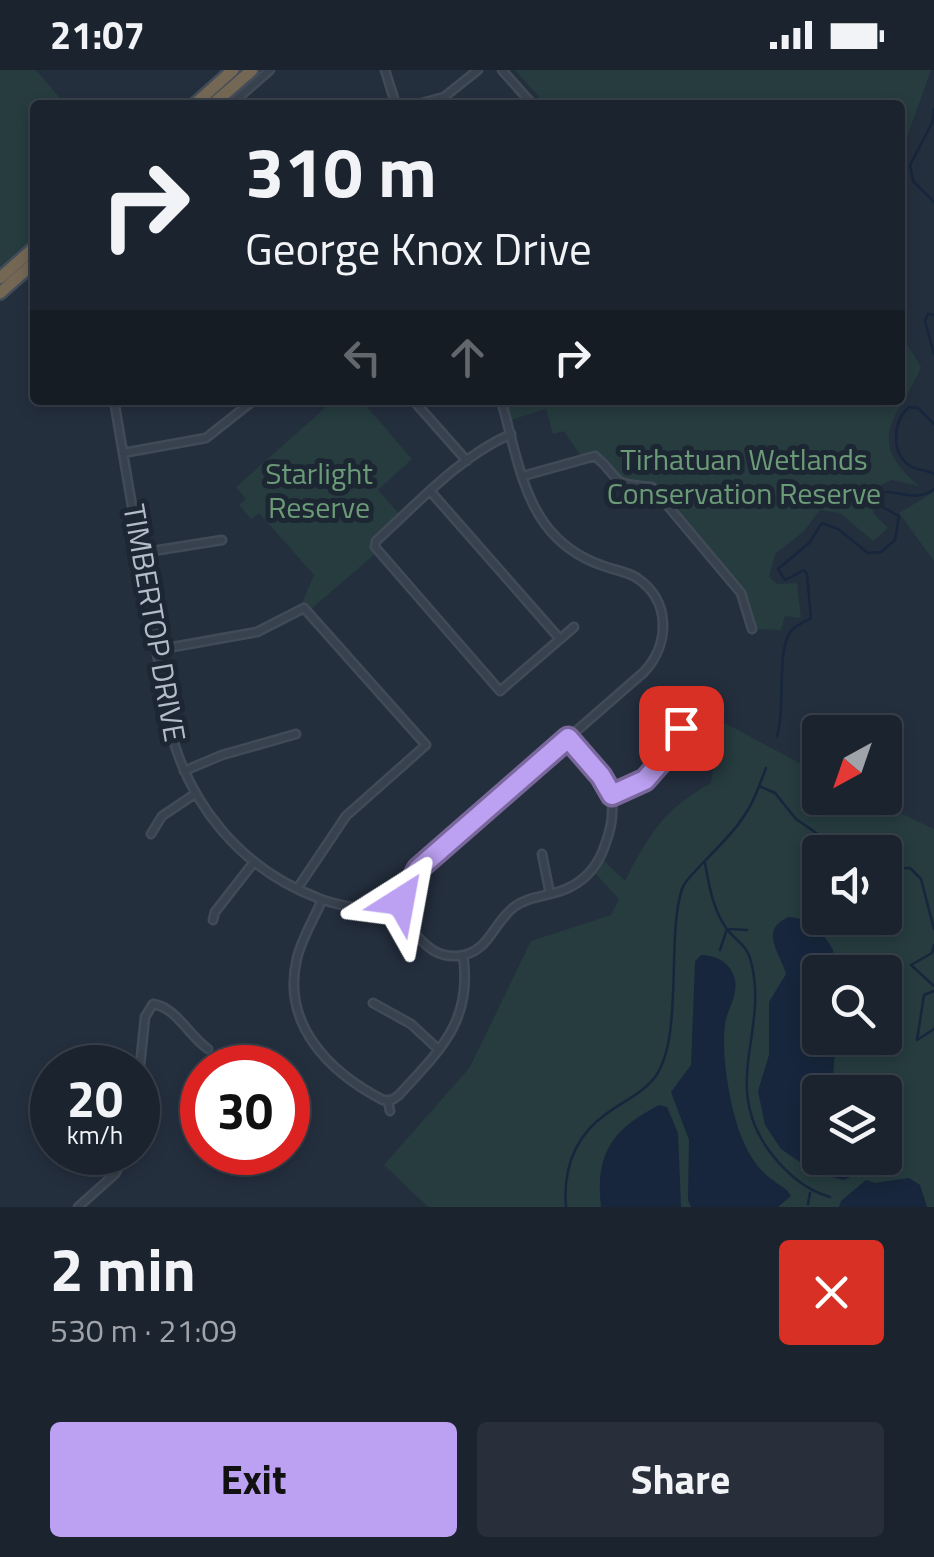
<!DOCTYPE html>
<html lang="en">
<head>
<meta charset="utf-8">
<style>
	:root { --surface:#1b232e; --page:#282f3a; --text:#f1f3f6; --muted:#a0a4aa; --line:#39404a; --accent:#bca0f2 }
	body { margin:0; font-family:"Titillium Web",sans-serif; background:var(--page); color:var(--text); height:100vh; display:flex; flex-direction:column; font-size:38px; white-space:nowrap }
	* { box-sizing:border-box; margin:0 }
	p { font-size:32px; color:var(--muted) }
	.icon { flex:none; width:55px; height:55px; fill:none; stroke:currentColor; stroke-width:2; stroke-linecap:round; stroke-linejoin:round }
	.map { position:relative; height:1137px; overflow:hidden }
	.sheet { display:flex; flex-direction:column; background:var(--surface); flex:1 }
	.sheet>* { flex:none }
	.banner { position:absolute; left:30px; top:30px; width:875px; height:305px; border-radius:10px; box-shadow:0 5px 15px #0003,0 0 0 2px var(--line); background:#1b232e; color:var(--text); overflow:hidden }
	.needle { width:65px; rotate:220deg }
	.controls { position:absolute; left:802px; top:645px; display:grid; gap:20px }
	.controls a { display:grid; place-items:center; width:100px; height:100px; border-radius:10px; background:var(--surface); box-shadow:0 5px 15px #0003,0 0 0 2px var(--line); font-size:50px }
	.speed { position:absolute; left:30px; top:975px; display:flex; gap:20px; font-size:50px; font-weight:700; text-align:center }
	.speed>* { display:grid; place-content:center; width:130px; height:130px; border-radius:50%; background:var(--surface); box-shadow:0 5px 15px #0003,0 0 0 2px var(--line); line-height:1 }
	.speed small { font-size:25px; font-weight:400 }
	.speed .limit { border:15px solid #d22; background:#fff; color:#111 }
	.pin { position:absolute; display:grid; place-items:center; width:85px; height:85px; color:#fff; margin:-42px; border-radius:20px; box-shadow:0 5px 15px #0006 }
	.me { position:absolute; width:110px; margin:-55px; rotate:34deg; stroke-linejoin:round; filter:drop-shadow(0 0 8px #0008) }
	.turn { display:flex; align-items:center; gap:35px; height:210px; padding:0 50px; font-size:45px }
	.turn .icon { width:130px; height:130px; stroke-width:2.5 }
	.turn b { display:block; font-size:70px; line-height:85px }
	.lanes { display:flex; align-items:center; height:95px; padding:0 50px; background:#0003; justify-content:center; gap:50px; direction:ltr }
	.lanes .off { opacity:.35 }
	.round { display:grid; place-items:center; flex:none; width:105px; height:105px; border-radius:10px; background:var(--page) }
	.headline { display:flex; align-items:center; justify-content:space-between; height:170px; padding:0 50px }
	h1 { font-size:60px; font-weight:700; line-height:75px }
	.action { display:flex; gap:20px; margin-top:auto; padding:20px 50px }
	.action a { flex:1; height:115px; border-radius:10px; background:var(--accent); color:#111; font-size:40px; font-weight:700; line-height:115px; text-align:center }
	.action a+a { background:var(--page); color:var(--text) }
	.status { display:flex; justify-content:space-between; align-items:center; height:70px; padding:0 50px; background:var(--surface); direction:ltr }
	.status svg { height:28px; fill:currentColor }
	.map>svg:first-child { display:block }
	.green { fill:#263c3f; fill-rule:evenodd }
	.water { fill:#17263c }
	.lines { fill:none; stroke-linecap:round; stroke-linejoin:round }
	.stream { stroke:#17263c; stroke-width:2.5 }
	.minor-casing { stroke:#414a57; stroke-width:11 }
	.highway-casing { stroke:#434c59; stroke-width:16 }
	.minor { stroke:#38414e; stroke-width:6 }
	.highway { stroke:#746855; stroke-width:11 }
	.route-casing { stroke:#7a689d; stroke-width:25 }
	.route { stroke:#bca0f2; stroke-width:18 }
	.labels { text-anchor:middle; stroke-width:10; stroke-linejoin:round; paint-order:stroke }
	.park-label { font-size:30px; fill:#6b9a76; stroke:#1d2633 }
	.street-label { font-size:30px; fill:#b4bcc9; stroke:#1d2633 }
</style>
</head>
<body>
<div class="status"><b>21:07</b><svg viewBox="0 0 49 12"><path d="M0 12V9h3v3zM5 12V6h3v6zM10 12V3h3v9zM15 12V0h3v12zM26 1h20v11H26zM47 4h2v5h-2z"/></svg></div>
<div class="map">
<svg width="934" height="1137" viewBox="0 0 934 1137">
	<rect width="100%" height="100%" fill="#242f3e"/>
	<path class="green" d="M0,0H36L66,35H35V167L0,197Z
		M515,0H931L900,87V35H546Z
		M900,263L921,297C899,349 862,367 919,416L892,410L867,421L874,444L888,458L873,471L840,443L820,440L803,462L775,484L769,507L777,514L797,513L801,548L785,546L781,560L752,559L744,528L654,419L622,414L599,387L582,388L564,361L553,364L546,339L507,351L501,330H900Z
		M334,330H361L412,389L378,420L402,447L376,471L378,481L309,541L300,538L314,505L259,443L251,449L239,435L246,429L236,417Z
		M934,422V491L899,443Z
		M721,651L820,704V728H869L934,759V1137H428L384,1095L470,997L531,871L611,845L619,829L592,800L600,787L625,811C650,763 663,740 711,713ZM820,782H885V848H820ZM820,902H885V968H820ZM820,1022H885V1088H820Z"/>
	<path class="water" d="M789,847C811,849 823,862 833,880L832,902H820V968H830L835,979L832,1022H820V1088H885V1066L901,1078L903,1089L896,1098L874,1100L872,1105L864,1102L843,1110L816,1103L781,1079L765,1055L758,1021L769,985V932L786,904C780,882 758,860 789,847Z
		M701,885C717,885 732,894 735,910C738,927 727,939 725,954C721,986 730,1039 742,1068C748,1084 759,1101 774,1111C781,1117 786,1117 791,1126L778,1137H691L688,1130L689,1070L671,1022L691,995L695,891Z
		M659,1035L667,1037L678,1063L681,1137H601C595,1082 613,1059 659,1035Z
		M909,1108L920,1115L927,1137H839L841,1131L866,1110L875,1113Z"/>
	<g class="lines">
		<path class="stream" d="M934,39L932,53L910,95L913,111L934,132
			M934,245L928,244L925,251L934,284
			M934,354L918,338L909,337C893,350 890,382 910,396C916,400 927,400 934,404
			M777,666C786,639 776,580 791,561C795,555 805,552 811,548L807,504L804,500L785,510L778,499L809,473L822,453L838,459L868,483L881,482L895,470L899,446L877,434L873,428L877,422C898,420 917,433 934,419
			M766,698L759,716L775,723L796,749L844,782
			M705,793C709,816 713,839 726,858C734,869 747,876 750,888C771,959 719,1014 770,1082C786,1103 805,1120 830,1127
			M885,799L910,798L921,809L934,859
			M934,875L932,883L911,895L934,916
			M720,880L727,859L747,860
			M934,921L924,925L917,970L934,959
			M808,1134L810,1123
			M566,1137C563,1100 574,1067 606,1044C622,1032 643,1023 655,1007C684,967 666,868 682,819C685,810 695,802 701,795C725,770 748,749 759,716"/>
		<defs>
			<path id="minor" d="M385,0L396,35
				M502,0L533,35
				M230,35L270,0
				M415,35L444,27L478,0
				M114,330L169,654C187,733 241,799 318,828C342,838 369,838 393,847
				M413,330L467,391
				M511,364C460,386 417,434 376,471L375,477L500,621L574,557
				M123,383L206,368L254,330
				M523,406L595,386C623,409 606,414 652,417L741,523L752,559
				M431,422L560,569
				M140,483L222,470
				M156,580L257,562L304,538L426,675L346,746L297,819
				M184,701L222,685L296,664
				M612,725L643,713L690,662
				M151,764L162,746L195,724
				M542,784L550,824
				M322,830C314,849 302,868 297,888C281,954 329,1002 383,1030H392L399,1025C440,980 473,951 463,885
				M391 843a8 8 0 1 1 16 0a8 8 0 1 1-16 0Z
				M398,835L418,799L644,602C670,574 671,531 637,508C626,501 613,500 601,495C578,487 559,473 545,454C520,420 513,370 501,330
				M213,850L215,842L254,792
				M401,851C420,866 429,888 458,886C489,883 492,854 514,837C531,824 554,827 572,816C589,807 599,793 605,775C625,722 602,706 568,668
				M373,933L411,954L439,980
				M138,1015L145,947L153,934C176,937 189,966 208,979
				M388,1031L390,1041
				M78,1137L115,1104L126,1082"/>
			<path id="highway" d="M194,35L233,0
				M212,35L252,0
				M0,208L35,177
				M0,223L35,192"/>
		</defs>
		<use href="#minor" class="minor-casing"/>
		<use href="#highway" class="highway-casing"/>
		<use href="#minor" class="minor"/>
		<use href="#highway" class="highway"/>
	</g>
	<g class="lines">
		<defs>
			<path id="route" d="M401,831L418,799L568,668L601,706L612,725L645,710L682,668L681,658"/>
		</defs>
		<use href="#route" class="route-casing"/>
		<use href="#route" class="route"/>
	</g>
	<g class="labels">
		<g class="park-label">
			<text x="744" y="400">Tirhatuan Wetlands<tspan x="744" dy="34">Conservation Reserve</tspan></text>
			<text x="319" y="414">Starlight<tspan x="319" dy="34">Reserve</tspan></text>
		</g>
		<g class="street-label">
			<text transform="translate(154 553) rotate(80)" y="10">TIMBERTOP DRIVE</text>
		</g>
	</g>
</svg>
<div class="controls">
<a><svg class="needle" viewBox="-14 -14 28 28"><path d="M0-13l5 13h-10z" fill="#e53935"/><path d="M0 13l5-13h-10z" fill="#a0a4aa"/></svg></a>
<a><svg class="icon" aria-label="sound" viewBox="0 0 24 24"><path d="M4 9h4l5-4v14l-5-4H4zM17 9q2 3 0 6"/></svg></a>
<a><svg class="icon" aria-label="search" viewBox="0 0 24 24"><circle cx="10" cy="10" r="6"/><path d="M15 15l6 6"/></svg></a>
<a><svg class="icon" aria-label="layers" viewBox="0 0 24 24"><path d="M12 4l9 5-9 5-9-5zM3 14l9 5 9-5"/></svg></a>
</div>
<div class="speed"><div>20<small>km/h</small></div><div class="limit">30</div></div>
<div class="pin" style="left:681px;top:658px;background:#d93025"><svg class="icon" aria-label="arrive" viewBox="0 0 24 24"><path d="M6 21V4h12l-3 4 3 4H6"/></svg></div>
<svg class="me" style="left:401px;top:831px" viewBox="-20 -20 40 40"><path d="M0-17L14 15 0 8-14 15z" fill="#bca0f2" stroke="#fff" stroke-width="4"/></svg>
<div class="banner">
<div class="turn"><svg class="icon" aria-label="right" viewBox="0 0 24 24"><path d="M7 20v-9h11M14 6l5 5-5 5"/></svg><div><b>310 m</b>George Knox Drive</div></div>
<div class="lanes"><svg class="icon off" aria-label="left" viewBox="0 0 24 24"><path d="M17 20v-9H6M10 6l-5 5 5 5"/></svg><svg class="icon off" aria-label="ahead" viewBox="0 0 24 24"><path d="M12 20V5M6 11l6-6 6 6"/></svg><svg class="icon" aria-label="right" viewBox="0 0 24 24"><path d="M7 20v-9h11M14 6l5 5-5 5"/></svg></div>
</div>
</div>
<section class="sheet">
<div class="headline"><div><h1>2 min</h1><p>530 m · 21:09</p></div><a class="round" style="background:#d93025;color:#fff"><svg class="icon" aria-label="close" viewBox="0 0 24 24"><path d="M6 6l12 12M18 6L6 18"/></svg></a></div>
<div class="action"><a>Exit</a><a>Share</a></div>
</section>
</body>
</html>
